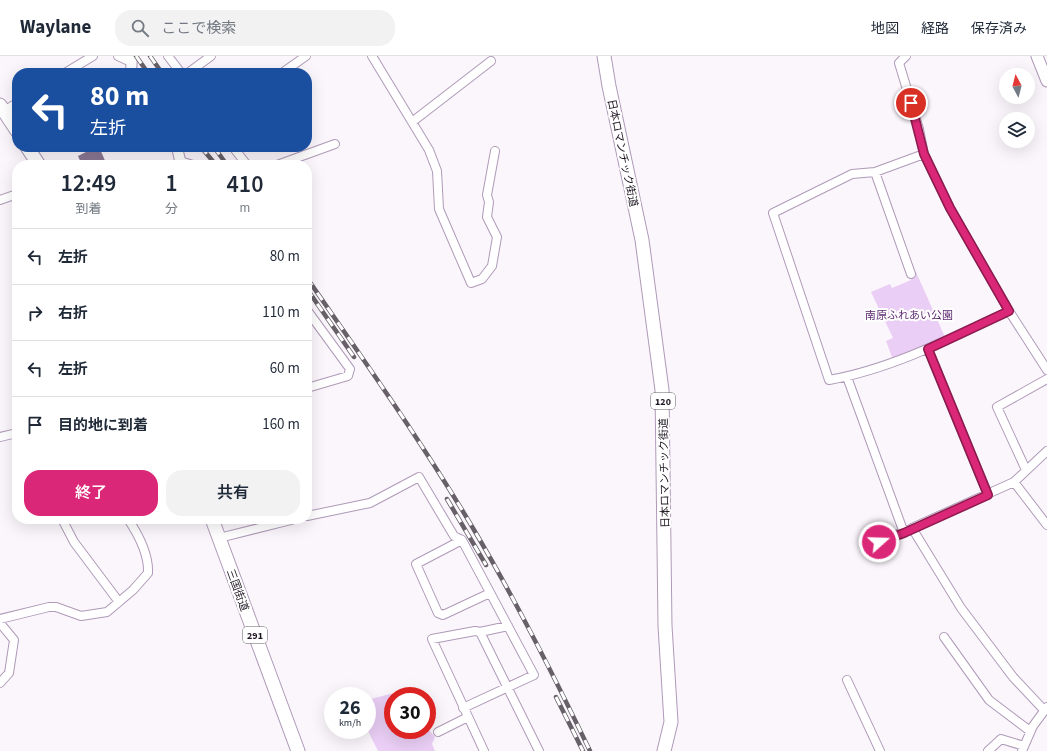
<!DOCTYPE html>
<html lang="ja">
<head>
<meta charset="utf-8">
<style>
	:root { --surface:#fff; --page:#f2f2f3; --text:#1f2937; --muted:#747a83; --line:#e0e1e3; --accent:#db2777 }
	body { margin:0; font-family:"Source Sans 3","Noto Sans JP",sans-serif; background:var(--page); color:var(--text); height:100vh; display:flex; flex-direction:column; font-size:15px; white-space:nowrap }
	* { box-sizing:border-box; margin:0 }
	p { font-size:13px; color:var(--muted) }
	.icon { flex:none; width:22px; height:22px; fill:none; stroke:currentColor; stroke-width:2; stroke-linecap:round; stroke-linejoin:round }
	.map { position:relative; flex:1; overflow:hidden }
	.drawer { position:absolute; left:12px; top:104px; width:300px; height:364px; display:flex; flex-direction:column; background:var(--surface); border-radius:16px; box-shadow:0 4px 16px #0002 }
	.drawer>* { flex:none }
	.hud { position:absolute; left:12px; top:12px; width:300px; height:84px; border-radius:16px; box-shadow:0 4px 16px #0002; background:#1a4fa0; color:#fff; overflow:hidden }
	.needle { width:26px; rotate:353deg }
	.buttons { position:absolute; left:999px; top:12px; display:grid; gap:8px }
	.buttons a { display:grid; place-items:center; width:36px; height:36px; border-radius:50%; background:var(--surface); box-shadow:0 4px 16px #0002; font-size:20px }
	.speed { position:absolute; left:324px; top:631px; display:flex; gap:8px; font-size:20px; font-weight:700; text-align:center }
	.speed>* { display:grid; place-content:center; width:52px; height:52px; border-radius:50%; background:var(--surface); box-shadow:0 4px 16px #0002; line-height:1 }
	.speed small { font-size:10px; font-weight:400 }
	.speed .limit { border:6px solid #d22; background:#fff; color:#111 }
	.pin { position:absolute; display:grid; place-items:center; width:34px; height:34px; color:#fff; margin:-17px; border:2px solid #fff; border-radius:50%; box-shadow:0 1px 4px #0007 }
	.me { position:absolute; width:44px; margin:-22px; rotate:70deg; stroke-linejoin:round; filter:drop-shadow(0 0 3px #0008) }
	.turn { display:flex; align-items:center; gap:14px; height:84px; padding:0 12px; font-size:18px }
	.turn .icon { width:52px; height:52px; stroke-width:2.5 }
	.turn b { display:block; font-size:28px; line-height:34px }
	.eta { display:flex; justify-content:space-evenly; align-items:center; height:68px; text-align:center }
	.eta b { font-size:24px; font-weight:600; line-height:28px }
	.button { display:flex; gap:8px; margin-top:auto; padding:8px 12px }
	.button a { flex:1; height:46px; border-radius:16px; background:var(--accent); color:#fff; font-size:16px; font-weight:600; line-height:46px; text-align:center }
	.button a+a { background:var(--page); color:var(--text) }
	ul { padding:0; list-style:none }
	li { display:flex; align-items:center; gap:12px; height:56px; padding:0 12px; border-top:1px solid var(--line) }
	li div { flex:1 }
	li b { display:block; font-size:15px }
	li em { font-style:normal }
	header { display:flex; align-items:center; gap:24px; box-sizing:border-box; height:56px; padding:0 20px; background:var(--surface); border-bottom:1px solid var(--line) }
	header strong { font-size:19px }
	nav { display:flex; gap:22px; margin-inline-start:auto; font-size:14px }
	.search { width:280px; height:36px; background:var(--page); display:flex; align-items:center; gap:10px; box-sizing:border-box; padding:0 14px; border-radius:16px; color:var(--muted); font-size:15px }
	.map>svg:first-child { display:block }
	.green { fill:#eacef5 }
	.building { fill:#8b7794 }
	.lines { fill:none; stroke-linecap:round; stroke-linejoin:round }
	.minor-casing { stroke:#af9ab8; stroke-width:10 }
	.tertiary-casing { stroke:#af9ab8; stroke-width:12 }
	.secondary-casing { stroke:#af9ab8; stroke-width:13 }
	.trunk-casing { stroke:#af9ab8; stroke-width:15 }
	.minor { stroke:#fff; stroke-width:8 }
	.tertiary { stroke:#fff; stroke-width:10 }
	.secondary { stroke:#fff; stroke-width:11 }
	.trunk { stroke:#fff; stroke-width:13 }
	.rail-casing { stroke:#676069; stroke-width:4.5 }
	.rail { stroke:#fff; stroke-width:3; stroke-dasharray:9; stroke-linecap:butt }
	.route-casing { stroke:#8e194d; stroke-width:10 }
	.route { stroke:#db2777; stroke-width:7 }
	.labels { text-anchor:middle; stroke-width:4; stroke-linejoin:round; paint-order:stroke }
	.shield { fill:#fff; stroke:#625c64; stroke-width:1 }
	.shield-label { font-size:10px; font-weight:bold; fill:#1e1621 }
	.street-label { font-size:11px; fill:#1e1621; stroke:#fff }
	.park-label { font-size:11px; fill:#5e2a71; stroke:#fff }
</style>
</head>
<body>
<header>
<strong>Waylane</strong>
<div class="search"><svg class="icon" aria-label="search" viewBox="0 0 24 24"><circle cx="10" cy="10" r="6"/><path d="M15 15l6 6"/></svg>ここで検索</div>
<nav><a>地図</a><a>経路</a><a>保存済み</a></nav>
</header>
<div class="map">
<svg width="1047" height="695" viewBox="0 0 1047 695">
	<rect width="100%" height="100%" fill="#fbf6fc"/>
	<path class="green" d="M916,216L945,281L893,304L886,285L893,282L871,236L890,228L892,232L911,224L909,219Z
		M408,637L417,640H393V674H427V672L435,681L432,688L435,695H378L367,673V644L390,638Z"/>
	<path class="building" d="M96,91H99L107,109H82L78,100Z"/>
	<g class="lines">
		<defs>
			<path id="minor" d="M118,0L131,6
				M168,0L181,17
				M372,0L429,94L437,115L439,153L471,227L482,223L492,210L497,181L487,161L489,146L487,139L495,95
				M906,0L899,7L919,73L924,98L950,152L1009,255L1047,314
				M65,17L93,0
				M188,17L211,0
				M282,17L306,0
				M4,55L17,47
				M412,66L491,5
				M233,91L247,109
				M924,98L875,116L852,118L773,157L829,324C891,313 952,282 1009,255
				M180,105L193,109
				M277,109L335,88
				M875,116L911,218
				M0,144L17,138
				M307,254L350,313L348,320L307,332
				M928,293L988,439
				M847,321L904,477
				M0,381L17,377
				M1026,414L997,351L1047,323
				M1014,426L1047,469
				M307,460L370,447L419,421L454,480L462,484L534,619L463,652
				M62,463L74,486L119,546
				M219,482L295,463
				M462,484L416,508L438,557L443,559L490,537
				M879,485L908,474
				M0,563L49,551H56L81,560L107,556L133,534L148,517C149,498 138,478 128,463
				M0,567L14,584L9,617L0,627
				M480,576L508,570
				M944,581L989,644L1030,675
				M847,624L880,695
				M1044,654L1013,621L961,552L912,472L1014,426L1047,395
				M438,676L468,661
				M484,695L432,583L475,575L480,576L539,695
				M988,695L1001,683L1024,690
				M1022,695L1033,670L1047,651"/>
			<path id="tertiary" d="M131,17L132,0
				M177,91L181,109"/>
			<path id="secondary" d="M1037,0L1047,25"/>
			<path id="trunk" d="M604,0L609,30L642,184L662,334L665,570L671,666L664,695
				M0,49L17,75
				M27,91L39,109
				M212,463L298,695"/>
		</defs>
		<use href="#minor" class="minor-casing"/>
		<use href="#tertiary" class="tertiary-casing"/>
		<use href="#secondary" class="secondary-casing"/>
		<use href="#trunk" class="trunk-casing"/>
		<use href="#minor" class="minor"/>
		<use href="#tertiary" class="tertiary"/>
		<use href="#secondary" class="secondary"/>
		<use href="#trunk" class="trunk"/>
		<defs>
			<path id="rail" d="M136,0L148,17
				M150,0L162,17
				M201,91L216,109
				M214,91L227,109
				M307,222C365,306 425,390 477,479C518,549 555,622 590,695
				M307,233L354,301
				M447,443L486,509
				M556,641L583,695"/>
		</defs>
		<use href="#rail" class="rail-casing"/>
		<use href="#rail" class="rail"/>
	</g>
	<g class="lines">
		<defs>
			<path id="route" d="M879,486L904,477L988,439L928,293L1009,255L950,152L924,98L911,47"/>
		</defs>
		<use href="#route" class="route-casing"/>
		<use href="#route" class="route"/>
	</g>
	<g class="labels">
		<g class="shield">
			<rect x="651" y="337" width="24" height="16" rx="3"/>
			<rect x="243" y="571" width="24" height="16" rx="3"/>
		</g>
		<g class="shield-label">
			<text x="663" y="349">120</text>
			<text x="255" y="583">291</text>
		</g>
		<g class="street-label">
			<text transform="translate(623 97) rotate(78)" y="4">日本ロマンチック街道</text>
			<text transform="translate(664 417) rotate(-91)" y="4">日本ロマンチック街道</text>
			<text transform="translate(238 534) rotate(70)" y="4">三国街道</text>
		</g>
		<g class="park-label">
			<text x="909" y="263">南原ふれあい公園</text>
		</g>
	</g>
</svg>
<div class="buttons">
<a><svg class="needle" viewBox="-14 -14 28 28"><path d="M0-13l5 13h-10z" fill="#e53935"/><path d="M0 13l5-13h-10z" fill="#747a83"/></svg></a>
<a><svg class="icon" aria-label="layers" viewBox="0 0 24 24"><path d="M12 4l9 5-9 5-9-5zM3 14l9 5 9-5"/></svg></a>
</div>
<div class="speed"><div>26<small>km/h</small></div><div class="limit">30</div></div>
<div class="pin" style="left:911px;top:47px;background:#d93025"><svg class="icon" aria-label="arrive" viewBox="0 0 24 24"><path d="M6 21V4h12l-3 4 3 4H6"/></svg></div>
<svg class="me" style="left:879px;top:486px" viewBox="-20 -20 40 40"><circle r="17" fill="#db2777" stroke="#fff" stroke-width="3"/><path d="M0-11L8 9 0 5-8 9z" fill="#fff"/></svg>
<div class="hud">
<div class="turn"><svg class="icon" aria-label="left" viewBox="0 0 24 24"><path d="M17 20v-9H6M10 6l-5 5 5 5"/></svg><div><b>80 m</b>左折</div></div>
</div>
<section class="drawer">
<div class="eta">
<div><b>12:49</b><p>到着</p></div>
<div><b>1</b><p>分</p></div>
<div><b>410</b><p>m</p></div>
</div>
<ul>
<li><svg class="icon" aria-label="left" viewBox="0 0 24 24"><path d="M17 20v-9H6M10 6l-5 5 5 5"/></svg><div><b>左折</b></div><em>80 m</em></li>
<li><svg class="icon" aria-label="right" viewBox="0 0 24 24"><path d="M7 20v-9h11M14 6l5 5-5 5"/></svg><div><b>右折</b></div><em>110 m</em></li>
<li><svg class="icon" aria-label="left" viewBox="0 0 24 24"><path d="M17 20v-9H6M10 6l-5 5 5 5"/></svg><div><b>左折</b></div><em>60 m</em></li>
<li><svg class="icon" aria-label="arrive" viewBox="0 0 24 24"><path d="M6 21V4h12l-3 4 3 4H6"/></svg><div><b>目的地に到着</b></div><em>160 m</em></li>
</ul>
<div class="button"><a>終了</a><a>共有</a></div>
</section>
</div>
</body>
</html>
